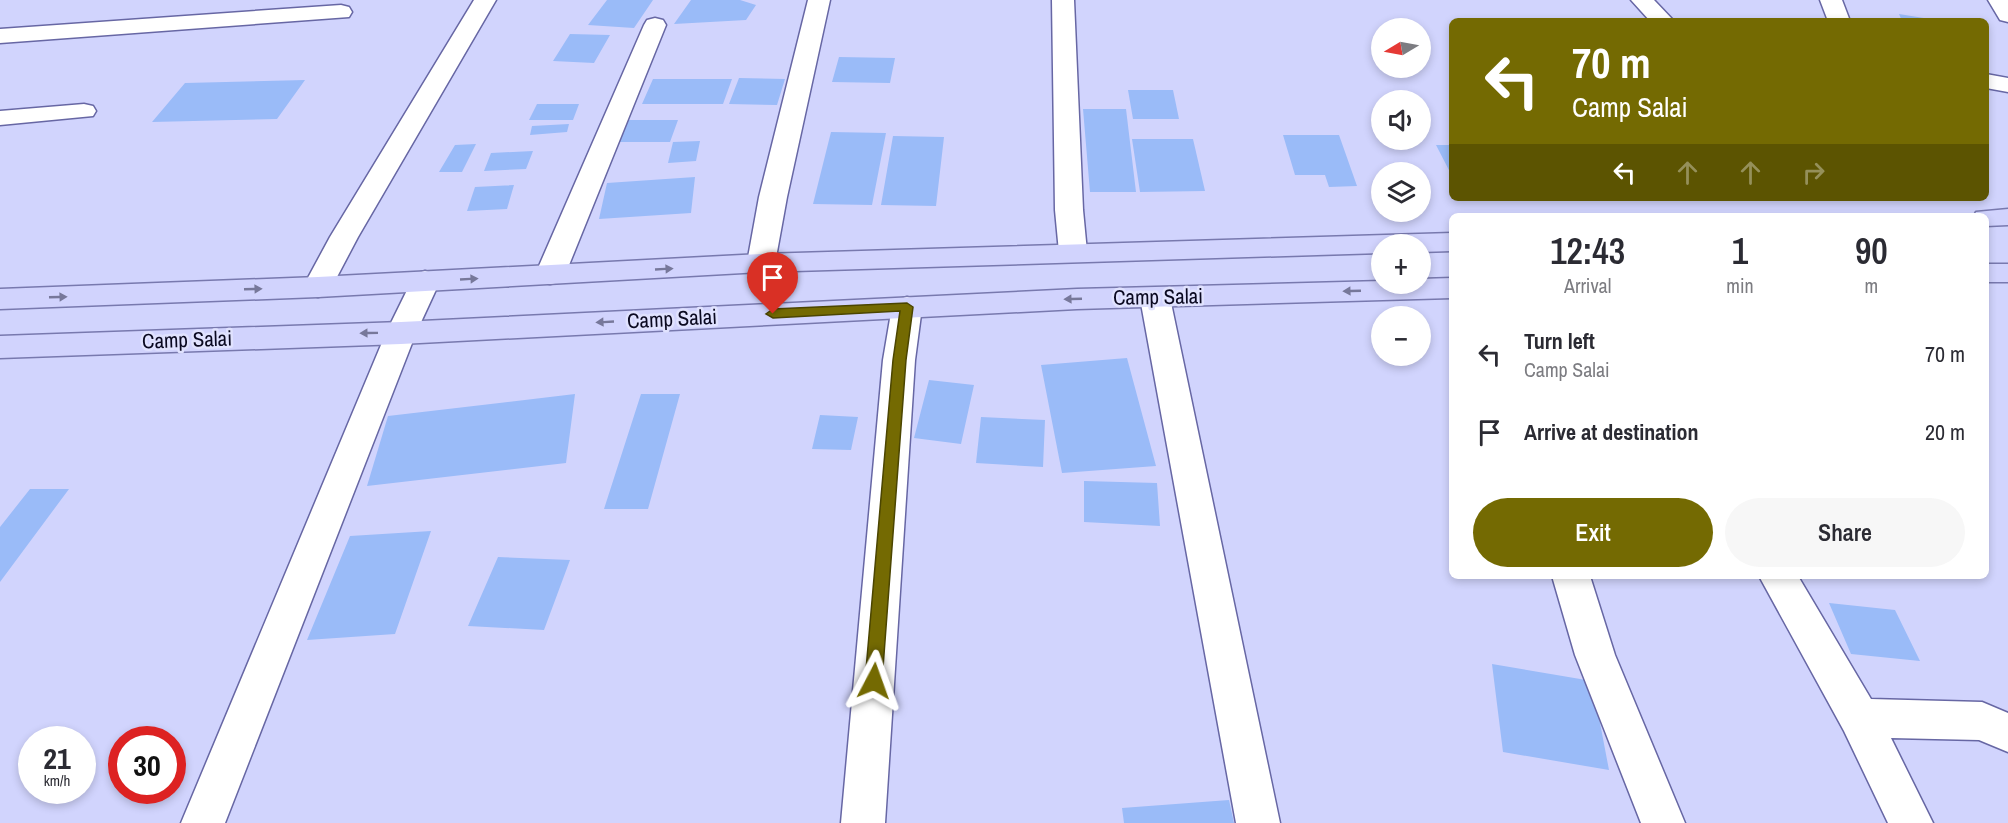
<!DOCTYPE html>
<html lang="en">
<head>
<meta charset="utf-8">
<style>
	:root { --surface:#fff; --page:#f7f7f7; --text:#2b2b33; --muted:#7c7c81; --accent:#746a02 }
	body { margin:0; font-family:"Archivo Narrow",sans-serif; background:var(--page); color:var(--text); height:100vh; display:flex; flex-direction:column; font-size:22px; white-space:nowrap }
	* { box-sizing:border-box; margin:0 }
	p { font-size:20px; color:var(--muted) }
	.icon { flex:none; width:33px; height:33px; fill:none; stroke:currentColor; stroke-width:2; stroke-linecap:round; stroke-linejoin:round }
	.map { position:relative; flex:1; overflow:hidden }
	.panel { position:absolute; left:1449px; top:213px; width:540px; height:366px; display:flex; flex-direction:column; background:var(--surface); border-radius:9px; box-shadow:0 3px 9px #0003 }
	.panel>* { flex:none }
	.top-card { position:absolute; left:1449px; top:18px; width:540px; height:183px; border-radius:9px; box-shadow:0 3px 9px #0003; background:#746a02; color:#fff; overflow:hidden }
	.needle { width:39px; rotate:260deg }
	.controls { position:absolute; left:1371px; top:18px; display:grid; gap:12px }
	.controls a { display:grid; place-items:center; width:60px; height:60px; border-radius:50%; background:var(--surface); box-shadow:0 3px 9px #0003; font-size:30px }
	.speed { position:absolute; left:18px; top:726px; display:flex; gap:12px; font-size:30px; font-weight:700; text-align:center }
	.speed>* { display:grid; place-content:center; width:78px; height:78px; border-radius:50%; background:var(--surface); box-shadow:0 3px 9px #0003; line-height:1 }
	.speed small { font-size:15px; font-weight:400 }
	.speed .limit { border:9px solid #d22; background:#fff; color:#111 }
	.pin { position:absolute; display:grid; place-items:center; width:51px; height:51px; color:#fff; margin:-62px -26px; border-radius:50% 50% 50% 0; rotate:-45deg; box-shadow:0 0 6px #0007 }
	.pin .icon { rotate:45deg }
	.me { position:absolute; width:66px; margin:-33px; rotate:4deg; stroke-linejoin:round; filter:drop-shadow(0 0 4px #0008) }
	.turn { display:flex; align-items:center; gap:21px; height:126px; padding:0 24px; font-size:27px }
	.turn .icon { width:78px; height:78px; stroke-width:2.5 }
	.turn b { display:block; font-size:42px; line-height:51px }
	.lanes { display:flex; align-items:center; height:57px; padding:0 24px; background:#0003; justify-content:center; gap:30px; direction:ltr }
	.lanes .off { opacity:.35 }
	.eta { display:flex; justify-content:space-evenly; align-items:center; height:102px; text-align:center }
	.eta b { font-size:36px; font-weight:600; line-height:42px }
	.button { display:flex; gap:12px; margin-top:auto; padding:12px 24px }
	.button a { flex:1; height:69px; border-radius:36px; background:var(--accent); color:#fff; font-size:24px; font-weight:600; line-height:69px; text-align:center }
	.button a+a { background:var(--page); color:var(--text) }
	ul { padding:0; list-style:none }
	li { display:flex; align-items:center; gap:18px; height:78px; padding:0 24px }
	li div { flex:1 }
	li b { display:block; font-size:22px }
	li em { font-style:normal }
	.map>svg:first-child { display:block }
	.building { fill:#9abbf8 }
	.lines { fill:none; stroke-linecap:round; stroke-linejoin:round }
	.minor-casing { stroke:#6767a4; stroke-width:3 }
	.major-casing { stroke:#7879ae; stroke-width:3 }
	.minor { fill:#fff; fill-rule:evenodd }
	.major { fill:#d1d3fd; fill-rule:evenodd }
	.oneway { fill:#77789a }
	.route { fill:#746a02; stroke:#4b4501; stroke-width:1.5 }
	.labels { text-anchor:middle; stroke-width:5; stroke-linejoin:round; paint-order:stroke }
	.street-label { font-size:21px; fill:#0a0920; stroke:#e0e2fe }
</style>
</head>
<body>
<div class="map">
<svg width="2008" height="823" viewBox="0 0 2008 823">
	<rect width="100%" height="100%" fill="#d1d4fd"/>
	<path class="building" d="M607,0H653L634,28L588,25Z
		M691,0H740L756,5L746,20L674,24Z
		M1899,14L1936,20V21H1902Z
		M570,34L610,35L594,63L553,61Z
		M839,57L895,58L890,83L832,82Z
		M739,78L785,79L777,105L729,104Z
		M653,79H732L723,104H642Z
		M305,80L277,119L152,122L185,83Z
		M1128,90H1173L1179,119H1133Z
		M537,104H579L573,120H529Z
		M1083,109H1126L1136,192H1090Z
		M624,120H678L670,142H616Z
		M569,124L567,132L530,135L532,126Z
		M831,132L886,133L872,205L813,204Z
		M1283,135H1339L1357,186L1329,187L1325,175H1295Z
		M893,136L944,137L936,206L881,205Z
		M1132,139H1193L1205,191L1140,192Z
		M700,141L696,161L668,163L673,142Z
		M476,144L462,172H439L455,145Z
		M1436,145H1452V176Z
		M533,151L526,169L484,171L491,153Z
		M695,177L691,213L599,219L607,183Z
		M514,185L507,209L467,211L475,187Z
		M1127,358L1156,466L1062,473L1041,365Z
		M929,380L974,385L961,444L914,438Z
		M575,394L566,463L367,486L388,416Z
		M641,394H680L648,509H604Z
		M820,415L858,417L851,450L812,449Z
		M981,417L1045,420L1043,467L976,463Z
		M1084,481L1157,483L1160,526L1084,522Z
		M30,489H69L0,582V527Z
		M431,531L395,634L307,640L350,536Z
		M498,557L570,560L544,630L468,626Z
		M1829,603L1895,610L1920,661L1851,654Z
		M1492,664L1592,681L1609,770L1503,752Z
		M1229,800L1234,823H1124L1122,808Z"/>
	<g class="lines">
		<defs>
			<path id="minor" d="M474,0H496L358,237L328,294L318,297L308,294L303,287L330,237Z
				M808,0H830L787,197L775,263L771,270L761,272L751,270L747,263L759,197Z
				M1052,0H1074L1083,210L1087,252L1083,258L1073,261L1063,258L1059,252L1055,210Z
				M1631,0H1654L1674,21H1650Z
				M1820,0H1842L1850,21H1828Z
				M1988,0H2008V22L2000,20Z
				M341,5L349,7L352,12L349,17L0,43V29Z
				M655,18L663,20L666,25L565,275L560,282L550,284L540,282L535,275L644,25L647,20Z
				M1986,74L2008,78V92L1986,88Z
				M84,104L93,106L96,111L93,116L0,125V111Z
				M425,271L435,274L440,281L416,333L225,823H181L386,333L415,274Z
				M1155,288L1166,291L1170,298L1280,823H1236L1140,298L1144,291Z
				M907,297L918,300L922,307L915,360L885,823H841L883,360L892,307L896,300Z
				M1552,576H1590L1615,655L1685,823H1641L1575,655Z
				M1759,576H1798L1871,699L1982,702L2008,713V752L1979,740L1891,738L1933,823H1888L1844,731Z"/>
			<path id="major" d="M2008,209V225L1986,226V216H1974L1976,212Z
				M1452,233V251L1420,252V244H1382V253L761,272L318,297L0,309V289L318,277L761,254Z
				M1986,264H2008V282H1986Z
				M1452,278V298L1077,309L401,344L0,358V336L401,322L1077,289L1382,281V284H1420V279Z"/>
		</defs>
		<use href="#minor" class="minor-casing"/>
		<use href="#major" class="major-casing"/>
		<use href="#minor" class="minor"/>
		<use href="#major" class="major"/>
	</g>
	<defs><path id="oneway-solid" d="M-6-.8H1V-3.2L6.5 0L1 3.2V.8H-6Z" transform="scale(1.5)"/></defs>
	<g class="oneway">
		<use href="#oneway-solid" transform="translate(664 269) rotate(-3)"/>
		<use href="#oneway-solid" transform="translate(469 279) rotate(-3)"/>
		<use href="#oneway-solid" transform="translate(253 289) rotate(-2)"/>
		<use href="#oneway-solid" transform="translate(1352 291) rotate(178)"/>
		<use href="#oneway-solid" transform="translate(58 297) rotate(-2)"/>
		<use href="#oneway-solid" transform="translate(1073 299) rotate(178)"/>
		<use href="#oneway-solid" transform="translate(605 322) rotate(177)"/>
		<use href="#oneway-solid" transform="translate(369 333) rotate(179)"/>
	</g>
	<path class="route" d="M907,303L913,307L906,360L882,681L880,686L874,688L868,686L865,681L893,360L900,311L773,318L766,314L773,309Z"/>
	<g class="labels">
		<g class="street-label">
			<text transform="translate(1158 297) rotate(-1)" y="7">Camp Salai</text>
			<text transform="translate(672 319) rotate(-3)" y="7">Camp Salai</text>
			<text transform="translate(187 340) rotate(-2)" y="7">Camp Salai</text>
		</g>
	</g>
</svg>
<div class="controls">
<a><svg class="needle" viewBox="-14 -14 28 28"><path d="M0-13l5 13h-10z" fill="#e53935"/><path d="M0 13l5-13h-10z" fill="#7c7c81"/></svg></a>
<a><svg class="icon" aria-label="sound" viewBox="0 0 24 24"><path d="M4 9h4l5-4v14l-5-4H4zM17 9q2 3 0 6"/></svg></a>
<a><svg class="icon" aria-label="layers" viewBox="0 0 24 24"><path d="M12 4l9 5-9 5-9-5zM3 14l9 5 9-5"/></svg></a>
<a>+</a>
<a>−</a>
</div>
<div class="speed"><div>21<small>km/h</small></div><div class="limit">30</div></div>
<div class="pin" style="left:773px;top:314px;background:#d93025"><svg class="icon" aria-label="arrive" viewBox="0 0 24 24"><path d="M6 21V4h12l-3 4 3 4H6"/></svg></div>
<svg class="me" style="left:874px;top:681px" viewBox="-20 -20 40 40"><path d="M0-17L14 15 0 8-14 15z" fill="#746a02" stroke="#fff" stroke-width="4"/></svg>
<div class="top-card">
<div class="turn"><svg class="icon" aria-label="left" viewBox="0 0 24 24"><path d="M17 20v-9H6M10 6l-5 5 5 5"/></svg><div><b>70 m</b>Camp Salai</div></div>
<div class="lanes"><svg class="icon" aria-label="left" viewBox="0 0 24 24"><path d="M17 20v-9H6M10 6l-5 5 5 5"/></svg><svg class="icon off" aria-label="ahead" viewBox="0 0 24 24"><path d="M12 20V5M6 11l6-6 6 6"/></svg><svg class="icon off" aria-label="ahead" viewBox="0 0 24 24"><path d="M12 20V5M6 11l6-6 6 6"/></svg><svg class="icon off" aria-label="right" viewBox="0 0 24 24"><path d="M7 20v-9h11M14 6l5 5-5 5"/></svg></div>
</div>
<section class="panel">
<div class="eta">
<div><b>12:43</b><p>Arrival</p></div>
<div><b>1</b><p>min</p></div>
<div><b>90</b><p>m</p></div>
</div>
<ul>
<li><svg class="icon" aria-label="left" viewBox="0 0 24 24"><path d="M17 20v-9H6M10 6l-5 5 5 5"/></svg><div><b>Turn left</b><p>Camp Salai</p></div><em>70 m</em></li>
<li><svg class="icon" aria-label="arrive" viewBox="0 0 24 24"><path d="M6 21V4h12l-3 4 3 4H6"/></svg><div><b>Arrive at destination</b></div><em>20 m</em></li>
</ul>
<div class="button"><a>Exit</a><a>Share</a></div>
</section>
</div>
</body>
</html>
